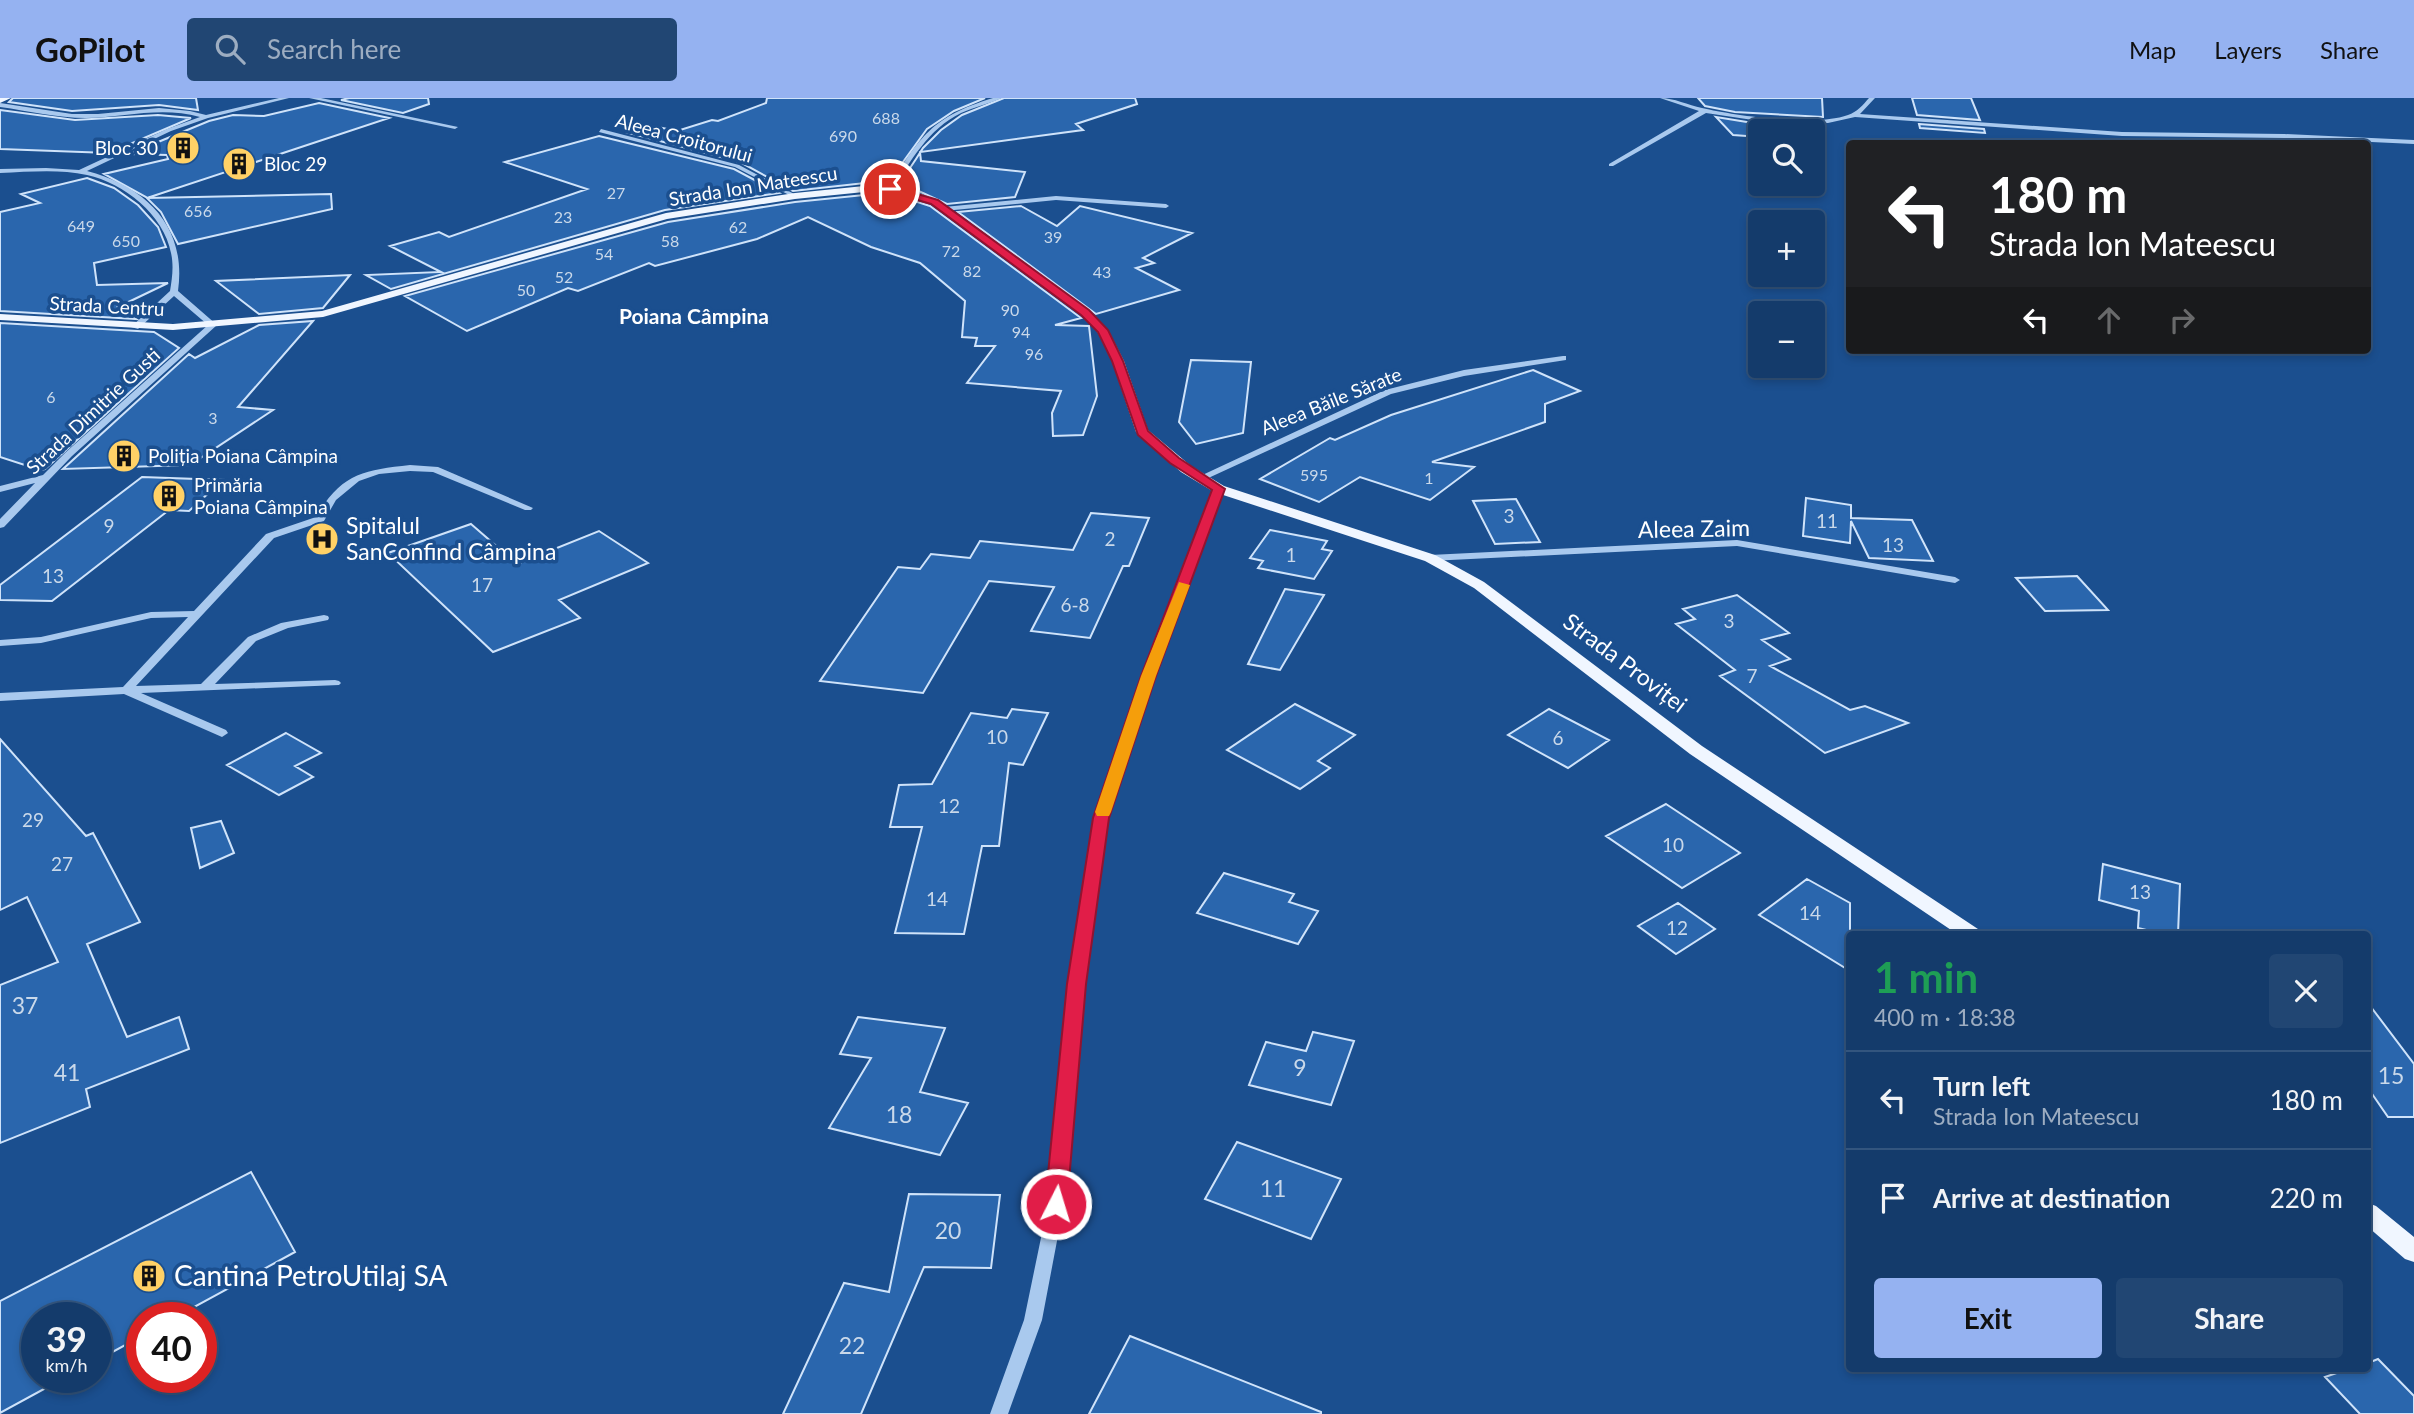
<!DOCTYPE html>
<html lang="en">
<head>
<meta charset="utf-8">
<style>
	:root { --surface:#143b6b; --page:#214673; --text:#f1f3f6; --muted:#9dadc1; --line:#33557e; --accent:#95b2f1 }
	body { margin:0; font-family:Lato,sans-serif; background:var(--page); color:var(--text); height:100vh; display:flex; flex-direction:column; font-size:26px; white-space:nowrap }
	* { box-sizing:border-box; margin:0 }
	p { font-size:23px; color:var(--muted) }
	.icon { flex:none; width:38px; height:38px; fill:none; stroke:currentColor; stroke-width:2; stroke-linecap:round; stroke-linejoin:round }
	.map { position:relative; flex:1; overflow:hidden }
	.panel { position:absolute; left:1846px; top:833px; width:525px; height:441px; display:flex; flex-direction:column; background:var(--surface); border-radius:7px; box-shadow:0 4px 10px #0003,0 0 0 2px var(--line) }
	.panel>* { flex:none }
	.hud { position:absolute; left:1846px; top:42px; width:525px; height:214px; border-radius:7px; box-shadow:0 4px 10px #0003,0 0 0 2px var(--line); background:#202124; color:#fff; overflow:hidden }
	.fabs { position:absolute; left:1748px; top:21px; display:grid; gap:14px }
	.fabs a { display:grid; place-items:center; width:77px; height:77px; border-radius:7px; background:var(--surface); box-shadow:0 4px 10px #0003,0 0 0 2px var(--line); font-size:35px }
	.speed { position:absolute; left:21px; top:1204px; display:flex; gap:14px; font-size:35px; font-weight:700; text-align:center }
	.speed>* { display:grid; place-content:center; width:91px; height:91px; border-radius:50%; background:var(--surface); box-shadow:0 4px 10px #0003,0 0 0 2px var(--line); line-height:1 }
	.speed small { font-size:18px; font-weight:400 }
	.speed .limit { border:10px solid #d22; background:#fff; color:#111 }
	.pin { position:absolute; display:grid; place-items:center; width:60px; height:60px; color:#fff; margin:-30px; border:4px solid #fff; border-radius:50%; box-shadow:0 2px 7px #0007 }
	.me { position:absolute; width:77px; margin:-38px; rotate:5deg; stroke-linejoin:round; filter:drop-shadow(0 0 5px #0008) }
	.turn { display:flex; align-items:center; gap:24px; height:147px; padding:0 28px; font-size:32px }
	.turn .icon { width:91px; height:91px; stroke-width:2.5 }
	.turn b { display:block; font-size:49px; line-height:60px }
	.lanes { display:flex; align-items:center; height:66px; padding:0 28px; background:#0003; justify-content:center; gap:35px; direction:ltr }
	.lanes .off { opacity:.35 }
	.round { display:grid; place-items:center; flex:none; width:74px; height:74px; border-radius:7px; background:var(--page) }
	.headline { display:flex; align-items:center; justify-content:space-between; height:119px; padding:0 28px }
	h1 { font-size:42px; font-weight:700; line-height:52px; color:#1e9e55 }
	.primary-button { display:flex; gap:14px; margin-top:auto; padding:14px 28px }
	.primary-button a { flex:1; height:80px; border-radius:7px; background:var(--accent); color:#111; font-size:28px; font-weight:700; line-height:80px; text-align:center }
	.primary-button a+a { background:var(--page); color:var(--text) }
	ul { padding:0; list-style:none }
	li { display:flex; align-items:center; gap:21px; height:98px; padding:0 28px; border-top:2px solid var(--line) }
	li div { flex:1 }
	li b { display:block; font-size:26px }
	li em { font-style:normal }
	header { display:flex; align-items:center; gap:42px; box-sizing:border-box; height:98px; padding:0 35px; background:var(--accent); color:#111 }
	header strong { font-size:33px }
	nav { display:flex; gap:38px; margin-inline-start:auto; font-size:24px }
	.search { width:490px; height:63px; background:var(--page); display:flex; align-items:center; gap:18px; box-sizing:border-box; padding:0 24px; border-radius:7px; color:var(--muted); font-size:26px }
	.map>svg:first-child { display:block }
	.building { fill:#2a66ad; stroke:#cfe3fa; stroke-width:2 }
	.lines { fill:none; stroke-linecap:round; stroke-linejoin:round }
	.minor { fill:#a9c9ee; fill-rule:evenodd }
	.major { fill:#f0f6ff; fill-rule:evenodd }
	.route { fill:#e11d48; stroke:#92132f; stroke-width:2 }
	.slow { fill:#f59e0b }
	.labels { text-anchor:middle; stroke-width:7; stroke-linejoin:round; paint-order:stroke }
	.far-number-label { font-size:16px; fill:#cad9ea }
	.far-street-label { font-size:19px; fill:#fff; stroke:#1b4f8f }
	.far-poi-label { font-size:19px; fill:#fff; stroke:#1b4f8f; text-anchor:start }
	.number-label { font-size:19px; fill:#cad9ea }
	.far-quarter-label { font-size:21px; font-weight:bold; fill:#fff; stroke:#1b4f8f }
	.poi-label { font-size:23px; fill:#fff; stroke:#1b4f8f; text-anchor:start }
	.street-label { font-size:23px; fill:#fff; stroke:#1b4f8f }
	.near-number-label { font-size:23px; fill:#cad9ea }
	.near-poi-label { font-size:28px; fill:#fff; stroke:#1b4f8f; text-anchor:start }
</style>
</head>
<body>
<header>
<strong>GoPilot</strong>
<div class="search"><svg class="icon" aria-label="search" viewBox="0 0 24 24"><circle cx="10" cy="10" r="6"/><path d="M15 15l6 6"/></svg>Search here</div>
<nav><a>Map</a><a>Layers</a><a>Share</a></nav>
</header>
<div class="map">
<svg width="2414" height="1316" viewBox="0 0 2414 1316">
	<rect width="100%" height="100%" fill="#1b4f8f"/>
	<path class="building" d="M13,0H196L198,12L159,7L72,13L9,4Z
		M349,0H428L429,6L403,15L341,2Z
		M767,0H985L954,13L927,31L887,86L874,84L793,93L740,64L629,35L653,28L677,33L712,22L718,23L766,5Z
		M1004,0H1135L1137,6L1076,26L1083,32L920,54L921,63L1025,74L1015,99L947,106L912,90L898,88L916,61L923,50L941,32L962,17Z
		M1698,0H1822L1823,19L1735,14L1705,8Z
		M1912,0H1971L1980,22L1917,17Z
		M319,5L389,20L147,100L331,96L332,111L178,146L161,114L146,99L104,76L168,61L167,57L129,56L209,23L233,17L264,18Z
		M0,12L75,22L158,17L191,20L109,55L0,51Z
		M1716,19L1753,25L1823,28V45L1813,44V33H1760V39L1733,37Z
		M1919,26L1984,31L1985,35L1920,30Z
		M599,38L734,71L779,95L665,112L391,191L366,177L441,174L390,148L439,134L449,139L587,91L505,64Z
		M87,80L114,90L138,107L158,129L166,149L94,165L97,187L168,185L118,209L136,221L0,213V114L40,105L21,96Z
		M874,96L908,101L930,108L1081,220L1055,227L1089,228L1097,298L1083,337L1053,338L1052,315L1061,293L967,285L995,248H975L977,240L962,239L965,203L920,165L871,149L808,119L757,141L655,168L649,165L578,193L568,190L467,233L405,198L668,124L795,104Z
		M1021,108L1057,128L1080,108L1192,135L1143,160L1154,165L1136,170L1179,192L1096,216L958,114Z
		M350,177L323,210L259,216L216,183Z
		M313,223L238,309L273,312L190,367L63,371L189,256L195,260L259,227Z
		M0,225L154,234L179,250L45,371L40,372L0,359Z
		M1191,262L1251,264L1243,335L1196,346L1179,324Z
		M1533,272L1580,293L1545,306V324L1432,364L1474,369L1430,402L1360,379L1319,404L1260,381L1330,340L1335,342L1391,317Z
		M142,379L223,382L189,413L169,412L52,503L0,502V487Z
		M1806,400L1851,407V420L1912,422L1933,463L1869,460L1851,423L1850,445L1803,438Z
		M1516,401L1540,444L1495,446L1473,403Z
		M1091,415L1149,420L1129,468H1123L1090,540L1031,533L1054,489L989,483L923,595L820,583L898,469L920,471L931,456L970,460L980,443L1073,452Z
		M471,426L517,466L599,433L648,465L559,502L580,520L493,554L388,455Z
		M1270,432L1327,443L1322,451L1332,453L1314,481L1258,470L1263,463L1250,460Z
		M2077,478L2108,512L2045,513L2016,480Z
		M1285,491L1324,497L1280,572L1248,566Z
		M1737,497L1789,535L1762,542L1790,561L1770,568L1850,612L1865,608L1908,625L1825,655L1720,578L1735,572L1676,526L1695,521L1683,511Z
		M1295,606L1355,637L1318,663L1330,670L1300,691L1227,652Z
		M1012,611L1048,615L1023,667L1009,665L999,748H982L964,836L895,835L922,729H890L899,687L932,686L971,615L1007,620Z
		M1549,611L1609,642L1568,670L1508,637Z
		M286,635L321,655L295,668L313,679L279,697L227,667Z
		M0,641L86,738L93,735L140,824L87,846L127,939L179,919L189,951L86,991L90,1009L0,1045V887L58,864L27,799L0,812Z
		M1666,706L1740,755L1682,790L1606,738Z
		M221,723L234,755L200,770L191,730Z
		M2103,766L2180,786L2178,836H2163L2138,830L2139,813L2099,802Z
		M1224,775L1294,796L1289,804L1318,813L1298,846L1197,815Z
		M1807,781L1850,805V873L1759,817Z
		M1678,805L1715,831L1676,856L1638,828Z
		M2368,905L2414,966V1019H2388L2368,990Z
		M858,919L945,930L920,994L968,1005L940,1057L829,1030L871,960L840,956Z
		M1313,934L1354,943L1331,1007L1249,987L1266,944L1306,953Z
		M1237,1044L1341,1081L1311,1141L1205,1101Z
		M251,1074L295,1154L174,1220H142V1238L96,1263V1220H37V1279H66L0,1315V1203Z
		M909,1096L1000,1097L991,1170L924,1169L861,1316H783L844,1185L889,1194Z
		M1130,1238L1321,1314V1316H1089Z
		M2378,1261L2414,1298V1316H2360L2325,1279L2351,1270H2368V1265Z"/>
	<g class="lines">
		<path class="minor" d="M279,0H289L208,20L171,33L87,73C147,89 187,129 178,193L217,227L72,358L4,429L0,430V421L35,385L0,394V388L43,377L66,354L208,227L174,198L138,231L131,229L170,193C172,181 174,168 171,155C164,117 124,85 87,77C59,71 29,74 0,75V71L46,70L79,72L167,31L200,19C162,8 125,19 86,20C57,20 29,13 0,9V5L72,16H98L159,10L190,13L206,17Z
			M309,0H321L458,29L455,31Z
			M993,0H1002C989,6 974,9 961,15C928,31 911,63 892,92H888L887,91C920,39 931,19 993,0Z
			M1660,0C1674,0 1688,7 1702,10C1736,18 1816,29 1848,17C1857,14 1863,7 1869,0H1875L1860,16L2122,34L2284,36L2414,42V46L2284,40L2122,38L1855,19L1828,25H1805L1753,22L1706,15L1613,68H1609V66L1699,13Z
			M601,31L739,67L798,98L793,99L735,69L599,34Z
			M1056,98L1166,106L1169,108L1166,110L1056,102L944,113L941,111L944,109Z
			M1563,258H1566V262L1464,278L1391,296L1204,382L1201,383L1196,380L1385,292L1464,272Z
			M410,367L438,369L533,410L531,412H525L433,374L410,373L379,376L359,383L336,402L324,423L274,440L136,588L201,586L248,539L281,525L324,517L328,518L329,520L328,522L288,530L256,543L215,586L335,582L339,583L341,585L339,587L141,595L226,632L228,635L222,639L124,596L0,603V595L123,589L188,519L151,520L41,545L0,548V542L41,539L151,514L194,513L266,436L316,419C341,376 363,372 410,367Z
			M1219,388L1224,391L1154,578L1107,720L1084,886L1064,1106L1042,1222L1008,1316H990L1024,1222L1048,1106L1070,886L1095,720L1142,578L1214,391Z
			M1737,442L1955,479L1960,482L1955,485L1737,448L1430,463L1425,460L1430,457Z"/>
		<path class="major" d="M0,0H11L0,5Z
			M874,87L911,92L937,102L1089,212L1108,232L1124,263L1148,332L1191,368L1224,388L1435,457L1484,484L1702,648L1978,831L1981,836H1957L1690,656L1474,490L1425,463L1214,394L1181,374L1136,334L1112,263L1097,233L1081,216L931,106L909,98L874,93L795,101L667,121L323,219L173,232L0,222V216L173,226L322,213L666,115L795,95Z
			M2368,1105L2376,1108L2414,1139V1164L2405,1161L2368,1129Z"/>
	</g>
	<path class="route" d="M890,88L938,102L1089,212L1108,232L1123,263L1148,333L1179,360L1225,391L1156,578L1109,720L1086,886L1067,1106L1064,1112L1056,1115L1048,1112L1045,1106L1067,886L1093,720L1141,578L1212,392L1170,365L1138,337L1112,263L1098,234L1081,217L931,106L886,93Z"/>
	<path class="slow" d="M1179,484L1190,487L1156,578L1111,714L1109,718H1097L1095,714L1141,578Z"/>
	<defs>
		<symbol id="building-disc" viewBox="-11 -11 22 22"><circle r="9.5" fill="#ffd166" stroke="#1b4f8f"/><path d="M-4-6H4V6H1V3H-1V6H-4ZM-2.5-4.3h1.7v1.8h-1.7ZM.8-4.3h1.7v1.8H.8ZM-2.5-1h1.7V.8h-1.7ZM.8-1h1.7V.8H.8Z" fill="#111"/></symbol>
		<symbol id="hospital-disc" viewBox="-11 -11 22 22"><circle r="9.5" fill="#ffd166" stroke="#1b4f8f"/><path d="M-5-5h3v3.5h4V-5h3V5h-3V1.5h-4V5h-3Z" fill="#111"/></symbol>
	</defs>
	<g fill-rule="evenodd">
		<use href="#building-disc" x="164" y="31" width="38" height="38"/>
		<use href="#building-disc" x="220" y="47" width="38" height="38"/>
		<use href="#building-disc" x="105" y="339" width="38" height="38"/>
		<use href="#building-disc" x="150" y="379" width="38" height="38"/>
		<use href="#hospital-disc" x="303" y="422" width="38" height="38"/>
		<use href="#building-disc" x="130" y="1159" width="38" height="38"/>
	</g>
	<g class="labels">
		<g class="far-number-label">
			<text x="886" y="26">688</text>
			<text x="843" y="44">690</text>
			<text x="616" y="101">27</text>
			<text x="198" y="119">656</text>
			<text x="563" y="125">23</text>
			<text x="81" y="134">649</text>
			<text x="738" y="135">62</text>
			<text x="1053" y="145">39</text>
			<text x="126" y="149">650</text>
			<text x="670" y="149">58</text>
			<text x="951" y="159">72</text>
			<text x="604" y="162">54</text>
			<text x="972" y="179">82</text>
			<text x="1102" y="180">43</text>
			<text x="564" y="185">52</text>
			<text x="526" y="198">50</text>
			<text x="1010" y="218">90</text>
			<text x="1021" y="240">94</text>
			<text x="1034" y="262">96</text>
			<text x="51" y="305">6</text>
			<text x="213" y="326">3</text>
			<text x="1314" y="383">595</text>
			<text x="1429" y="386">1</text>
		</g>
		<g class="far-street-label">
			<text transform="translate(684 40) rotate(15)" y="7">Aleea Croitorului</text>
			<text transform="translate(753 88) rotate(-9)" y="7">Strada Ion Mateescu</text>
			<text transform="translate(107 208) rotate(3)" y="7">Strada Centru</text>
			<text transform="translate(1331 303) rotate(-22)" y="7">Aleea Băile Sărate</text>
			<text transform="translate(93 313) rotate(-43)" y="7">Strada Dimitrie Gusti</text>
		</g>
		<g class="far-poi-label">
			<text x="158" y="57" text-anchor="end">Bloc 30</text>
			<text x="264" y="73">Bloc 29</text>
			<text x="148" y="365">Poliția Poiana Câmpina</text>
			<text x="194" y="394">Primăria<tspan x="194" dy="22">Poiana Câmpina</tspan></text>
		</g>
		<g class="number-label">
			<text x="1509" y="425">3</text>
			<text x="1827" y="430">11</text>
			<text x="109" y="435">9</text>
			<text x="1110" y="448">2</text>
			<text x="1893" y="454">13</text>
			<text x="1291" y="464">1</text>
			<text x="53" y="485">13</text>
			<text x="482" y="494">17</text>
			<text x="1075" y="514">6-8</text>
			<text x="1729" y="530">3</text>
			<text x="1752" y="585">7</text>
			<text x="997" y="646">10</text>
			<text x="1558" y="647">6</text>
			<text x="949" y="715">12</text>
			<text x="33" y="729">29</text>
			<text x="1673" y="754">10</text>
			<text x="62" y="773">27</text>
			<text x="2140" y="801">13</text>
			<text x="937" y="808">14</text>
			<text x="1810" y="822">14</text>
			<text x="1677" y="837">12</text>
		</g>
		<g class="far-quarter-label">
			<text x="694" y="226">Poiana Câmpina</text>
		</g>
		<g class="poi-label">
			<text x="346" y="436">Spitalul<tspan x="346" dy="26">SanConfind Câmpina</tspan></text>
		</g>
		<g class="street-label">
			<text transform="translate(1694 431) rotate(-1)" y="8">Aleea Zaim</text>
			<text transform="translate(1625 565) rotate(37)" y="8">Strada Proviței</text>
		</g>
		<g class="near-number-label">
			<text x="25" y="916">37</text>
			<text x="1300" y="978">9</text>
			<text x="67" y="983">41</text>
			<text x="2391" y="986">15</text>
			<text x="899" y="1025">18</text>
			<text x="1273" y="1099">11</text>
			<text x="948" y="1141">20</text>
			<text x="852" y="1256">22</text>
		</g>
		<g class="near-poi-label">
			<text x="174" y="1188">Cantina PetroUtilaj SA</text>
		</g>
	</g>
</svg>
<div class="fabs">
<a><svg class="icon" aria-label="search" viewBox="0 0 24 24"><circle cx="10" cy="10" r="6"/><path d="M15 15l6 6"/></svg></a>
<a>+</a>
<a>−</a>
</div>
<div class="speed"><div>39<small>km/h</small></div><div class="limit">40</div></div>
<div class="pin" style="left:890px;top:91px;background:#d93025"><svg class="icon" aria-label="arrive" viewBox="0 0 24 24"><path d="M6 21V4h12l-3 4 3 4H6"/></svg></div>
<svg class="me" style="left:1056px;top:1106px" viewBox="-20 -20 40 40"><circle r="17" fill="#e11d48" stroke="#fff" stroke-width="3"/><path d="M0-11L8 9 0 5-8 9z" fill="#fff"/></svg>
<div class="hud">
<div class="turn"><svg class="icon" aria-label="left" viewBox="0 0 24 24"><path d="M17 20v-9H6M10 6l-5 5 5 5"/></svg><div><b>180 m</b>Strada Ion Mateescu</div></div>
<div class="lanes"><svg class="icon" aria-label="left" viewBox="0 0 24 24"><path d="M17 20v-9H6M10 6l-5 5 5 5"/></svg><svg class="icon off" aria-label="ahead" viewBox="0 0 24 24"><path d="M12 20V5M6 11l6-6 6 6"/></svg><svg class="icon off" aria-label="right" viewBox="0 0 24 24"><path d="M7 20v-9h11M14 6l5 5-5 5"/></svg></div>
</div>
<section class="panel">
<div class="headline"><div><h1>1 min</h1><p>400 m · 18:38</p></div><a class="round"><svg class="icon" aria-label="close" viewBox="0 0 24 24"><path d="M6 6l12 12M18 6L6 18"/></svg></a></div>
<ul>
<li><svg class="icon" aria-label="left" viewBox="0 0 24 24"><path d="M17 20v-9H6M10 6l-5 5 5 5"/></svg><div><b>Turn left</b><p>Strada Ion Mateescu</p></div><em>180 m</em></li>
<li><svg class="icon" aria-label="arrive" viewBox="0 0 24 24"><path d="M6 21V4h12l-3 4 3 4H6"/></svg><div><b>Arrive at destination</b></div><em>220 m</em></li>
</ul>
<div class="primary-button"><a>Exit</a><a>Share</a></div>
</section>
</div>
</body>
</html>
